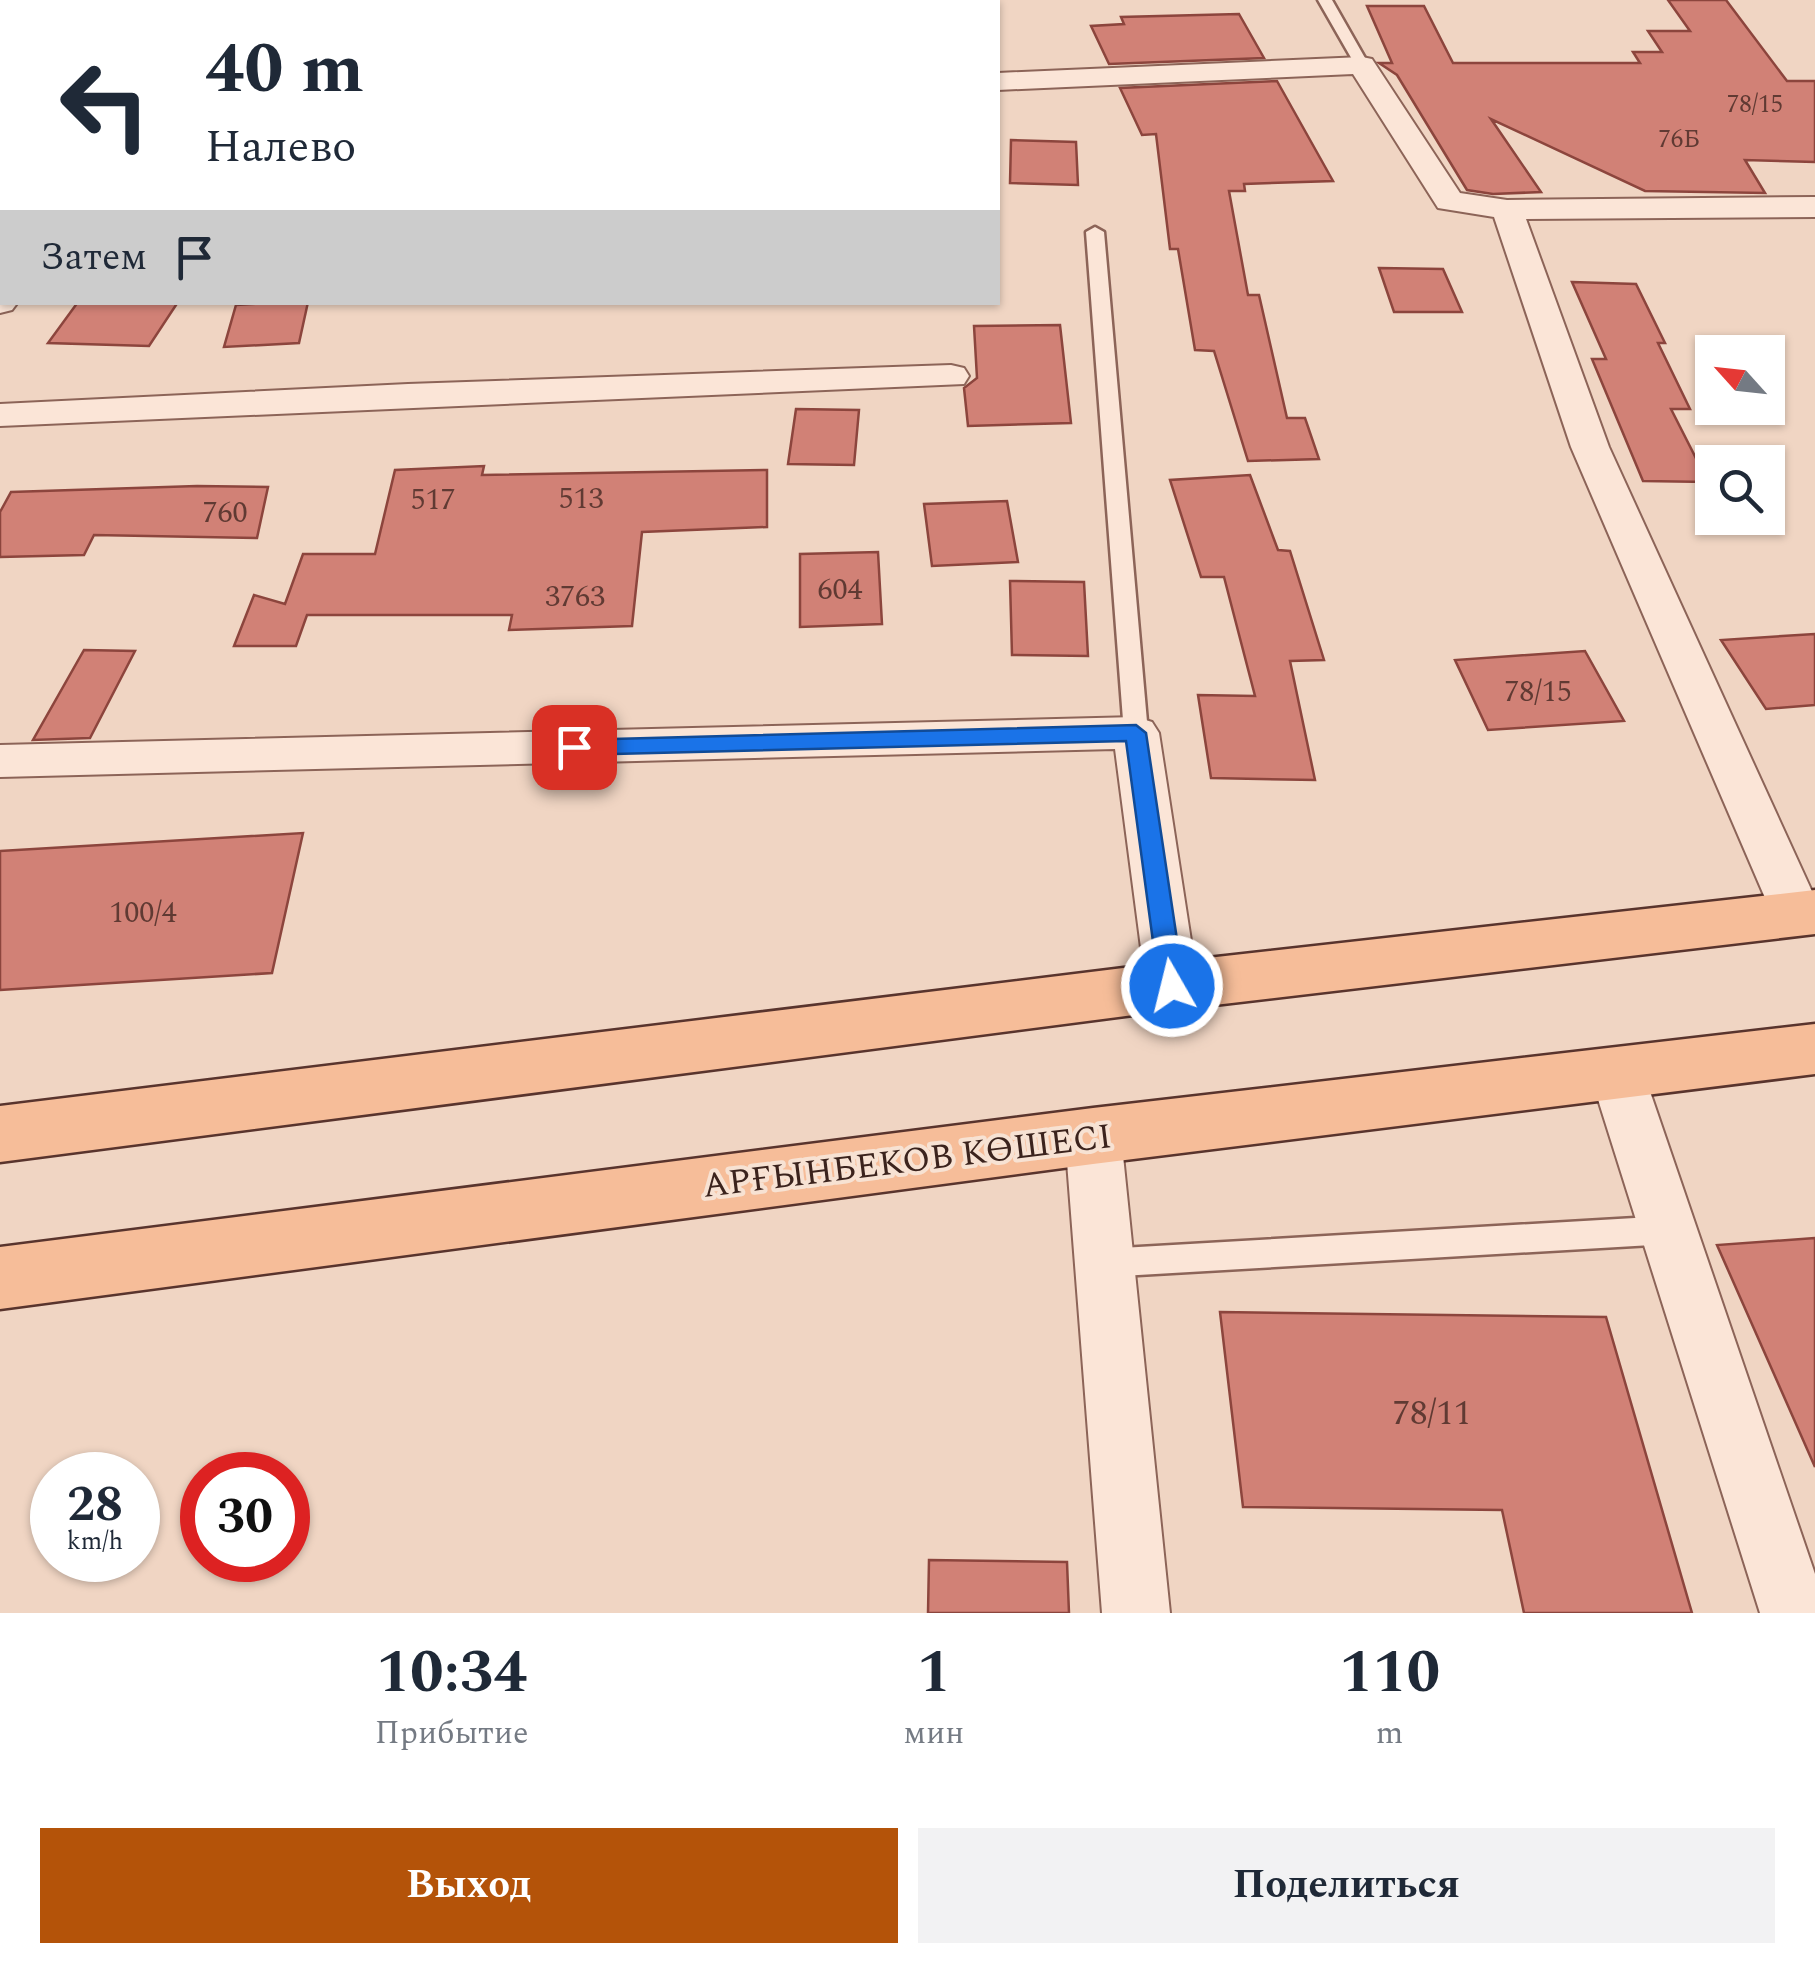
<!DOCTYPE html>
<html lang="ru">
<head>
<meta charset="utf-8">
<style>
	:root { --surface:#fff; --page:#f2f2f3; --text:#1f2937; --muted:#747a83; --accent:#b45309 }
	body { margin:0; font-family:Spectral,serif; background:var(--page); color:var(--text); height:100vh; display:flex; flex-direction:column; font-size:38px; white-space:nowrap }
	* { box-sizing:border-box; margin:0 }
	p { font-size:32px; color:var(--muted) }
	.icon { flex:none; width:55px; height:55px; fill:none; stroke:currentColor; stroke-width:2; stroke-linecap:round; stroke-linejoin:round }
	.map { position:relative; height:1613px; overflow:hidden }
	.drawer { display:flex; flex-direction:column; background:var(--surface); flex:1 }
	.drawer>* { flex:none }
	.top-card { position:absolute; left:0px; top:0px; width:1000px; height:305px; box-shadow:0 2px 8px #0004; background:#fff; color:var(--text); overflow:hidden }
	.needle { width:65px; rotate:297deg }
	.controls { position:absolute; left:1695px; top:335px; display:grid; gap:20px }
	.controls a { display:grid; place-items:center; width:90px; height:90px; border-radius:0px; background:var(--surface); box-shadow:0 2px 8px #0004; font-size:50px }
	.speed { position:absolute; left:30px; top:1452px; display:flex; gap:20px; font-size:50px; font-weight:700; text-align:center }
	.speed>* { display:grid; place-content:center; width:130px; height:130px; border-radius:50%; background:var(--surface); box-shadow:0 2px 8px #0004; line-height:1 }
	.speed small { font-size:25px; font-weight:400 }
	.speed .limit { border:15px solid #d22; background:#fff; color:#111 }
	.pin { position:absolute; display:grid; place-items:center; width:85px; height:85px; color:#fff; margin:-42px; border-radius:20px; box-shadow:0 5px 15px #0006 }
	.me { position:absolute; width:110px; margin:-55px; rotate:352deg; stroke-linejoin:round; filter:drop-shadow(0 0 8px #0008) }
	.turn { display:flex; align-items:center; gap:35px; height:210px; padding:0 40px; font-size:45px }
	.turn .icon { width:130px; height:130px; stroke-width:2.5 }
	.turn b { display:block; font-size:70px; line-height:85px }
	.then { display:flex; align-items:center; height:95px; padding:0 40px; background:#0003; gap:20px; font-size:38px }
	.eta { display:flex; justify-content:space-evenly; align-items:center; height:170px; text-align:center }
	.eta b { font-size:60px; font-weight:700; line-height:70px }
	.cta { display:flex; gap:20px; margin-top:auto; padding:20px 40px }
	.cta a { flex:1; height:115px; border-radius:0px; background:var(--accent); color:#fff; font-size:40px; font-weight:700; line-height:115px; text-align:center }
	.cta a+a { background:var(--page); color:var(--text) }
	.map>svg:first-child { display:block }
	.building { fill:#d18176; stroke:#8c453d; stroke-width:2.5 }
	.lines { fill:none; stroke-linecap:round; stroke-linejoin:round }
	.lane-casing { stroke:#8c6458; stroke-width:5 }
	.street-casing { stroke:#8c6458; stroke-width:4 }
	.primary-casing { stroke:#59342d; stroke-width:5 }
	.lane { fill:#fbe5d7; fill-rule:evenodd }
	.street { fill:#fbe5d7; fill-rule:evenodd }
	.primary { fill:#f6bd99; fill-rule:evenodd }
	.route { fill:#1a73e8; stroke:#114b97; stroke-width:2.5 }
	.labels { text-anchor:middle; stroke-width:8; stroke-linejoin:round; paint-order:stroke }
	.far-number-label { font-size:25px; fill:#603a33 }
	.number-label { font-size:30px; fill:#603a33 }
	.street-label { font-size:35px; fill:#3b231d; stroke:#f7e2d3 }
	.near-number-label { font-size:35px; fill:#603a33 }
</style>
</head>
<body>
<div class="map">
<svg width="1815" height="1613" viewBox="0 0 1815 1613">
	<rect width="100%" height="100%" fill="#f0d5c3"/>
	<path class="building" d="M1668,0H1726L1787,81H1815V162L1745,160L1765,193L1645,191L1491,119L1541,192L1493,194L1467,190L1397,75L1379,63H1392L1367,6H1424L1453,63H1640L1633,52H1662L1648,31H1690Z
		M1239,14L1264,58L1109,64L1091,26L1124,24L1121,17Z
		M1277,81L1333,181L1244,184L1245,191H1229L1248,295H1259L1287,418H1305L1319,459L1248,461L1214,351L1195,350L1178,249H1170L1156,134L1142,135L1120,88Z
		M1011,140L1076,142L1078,185L1010,183Z
		M1379,268L1443,269L1462,312H1394Z
		M1572,282L1636,284L1665,343H1658L1690,409H1671L1708,482L1643,481L1592,359H1606Z
		M78,302H178L149,346L48,343Z
		M280,302H308L299,343L224,347L236,305Z
		M1060,325L1071,423L968,426L964,388L977,378L974,326Z
		M796,409L859,410L854,465L788,464Z
		M484,466L482,475L767,470V527L642,532L632,626L509,630L512,615H307L296,646H234L254,595L285,604L303,554H375L395,470Z
		M1250,475L1278,550L1290,551L1324,660L1290,661L1315,780L1211,778L1198,695L1255,696L1224,577H1201L1170,480Z
		M197,486L268,487L257,538L94,535L84,555L0,557V512L11,492Z
		M1007,501L1018,562L932,566L924,504Z
		M878,552L882,624L800,627V554Z
		M1010,581L1084,582L1088,656L1012,655Z
		M1815,634V705L1766,709L1721,640Z
		M84,650L135,651L90,738L33,740Z
		M1585,651L1624,721L1488,730L1455,660Z
		M303,833L272,973L0,990V851Z
		M1815,1238V1467L1717,1245Z
		M1220,1312L1606,1317L1692,1613H1524L1502,1510L1243,1507Z
		M929,1560L1067,1562L1069,1613H928Z"/>
	<g class="lines">
		<defs>
			<path id="lane" d="M1318,0H1332L1369,65L1367,68H1357Z
				M1095,227L1104,232L1148,733L1136,741L1124,733L1086,232Z
				M1669,1216L1680,1220L1684,1230L1680,1240L1669,1244L1104,1277L1093,1273L1088,1263L1093,1253L1104,1249Z"/>
			<path id="street" d="M1362,57L1372,59L1460,193L1507,200L1815,197V217L1526,219L1609,447L1815,898V928L1797,933L1779,928L1772,914L1571,447L1494,217L1438,208L1353,74L998,90V73Z
				M0,164H2V182H0Z
				M0,291L2,302H18L12,310L0,313Z
				M951,365L964,368L969,376L964,384L0,426V404L408,384Z
				M1136,717L1152,722L1159,733L1198,986L1190,1001L1172,1007L1154,1001L1146,986L1115,749L0,777V745Z
				M1617,1052L1636,1058L1644,1074L1815,1574V1613H1760L1590,1074L1598,1058Z
				M1093,1112L1113,1119L1121,1136L1170,1613H1102L1065,1136L1073,1119Z"/>
			<path id="primary" d="M1815,890V934L1172,1010L0,1162V1106L1172,962Z
				M1815,1024V1074L1093,1164L0,1309V1247L1093,1108Z"/>
		</defs>
		<use href="#lane" class="lane-casing"/>
		<use href="#street" class="street-casing"/>
		<use href="#primary" class="primary-casing"/>
		<use href="#lane" class="lane"/>
		<use href="#street" class="street"/>
		<use href="#primary" class="primary"/>
	</g>
	<path class="route" d="M1136,725L1146,733L1184,986L1181,993H1163L1159,986L1126,741L574,755L563,747L574,740Z"/>
	<g class="labels">
		<g class="far-number-label">
			<text x="1755" y="112">78/15</text>
			<text x="1679" y="147">76Б</text>
		</g>
		<g class="number-label">
			<text x="581" y="508">513</text>
			<text x="433" y="509">517</text>
			<text x="225" y="522">760</text>
			<text x="840" y="599">604</text>
			<text x="575" y="606">3763</text>
			<text x="1538" y="701">78/15</text>
			<text x="143" y="922">100/4</text>
		</g>
		<g class="street-label">
			<text transform="translate(907 1160) rotate(-7)" y="12">АРҒЫНБЕКОВ КӨШЕСІ</text>
		</g>
		<g class="near-number-label">
			<text x="1432" y="1424">78/11</text>
		</g>
	</g>
</svg>
<div class="controls">
<a><svg class="needle" viewBox="-14 -14 28 28"><path d="M0-13l5 13h-10z" fill="#e53935"/><path d="M0 13l5-13h-10z" fill="#747a83"/></svg></a>
<a><svg class="icon" aria-label="search" viewBox="0 0 24 24"><circle cx="10" cy="10" r="6"/><path d="M15 15l6 6"/></svg></a>
</div>
<div class="speed"><div>28<small>km/h</small></div><div class="limit">30</div></div>
<div class="pin" style="left:574px;top:747px;background:#d93025"><svg class="icon" aria-label="arrive" viewBox="0 0 24 24"><path d="M6 21V4h12l-3 4 3 4H6"/></svg></div>
<svg class="me" style="left:1172px;top:986px" viewBox="-20 -20 40 40"><circle r="17" fill="#1a73e8" stroke="#fff" stroke-width="3"/><path d="M0-11L8 9 0 5-8 9z" fill="#fff"/></svg>
<div class="top-card">
<div class="turn"><svg class="icon" aria-label="left" viewBox="0 0 24 24"><path d="M17 20v-9H6M10 6l-5 5 5 5"/></svg><div><b>40 m</b>Налево</div></div>
<div class="then">Затем<svg class="icon" aria-label="arrive" viewBox="0 0 24 24"><path d="M6 21V4h12l-3 4 3 4H6"/></svg></div>
</div>
</div>
<section class="drawer">
<div class="eta">
<div><b>10:34</b><p>Прибытие</p></div>
<div><b>1</b><p>мин</p></div>
<div><b>110</b><p>m</p></div>
</div>
<div class="cta"><a>Выход</a><a>Поделиться</a></div>
</section>
</body>
</html>
